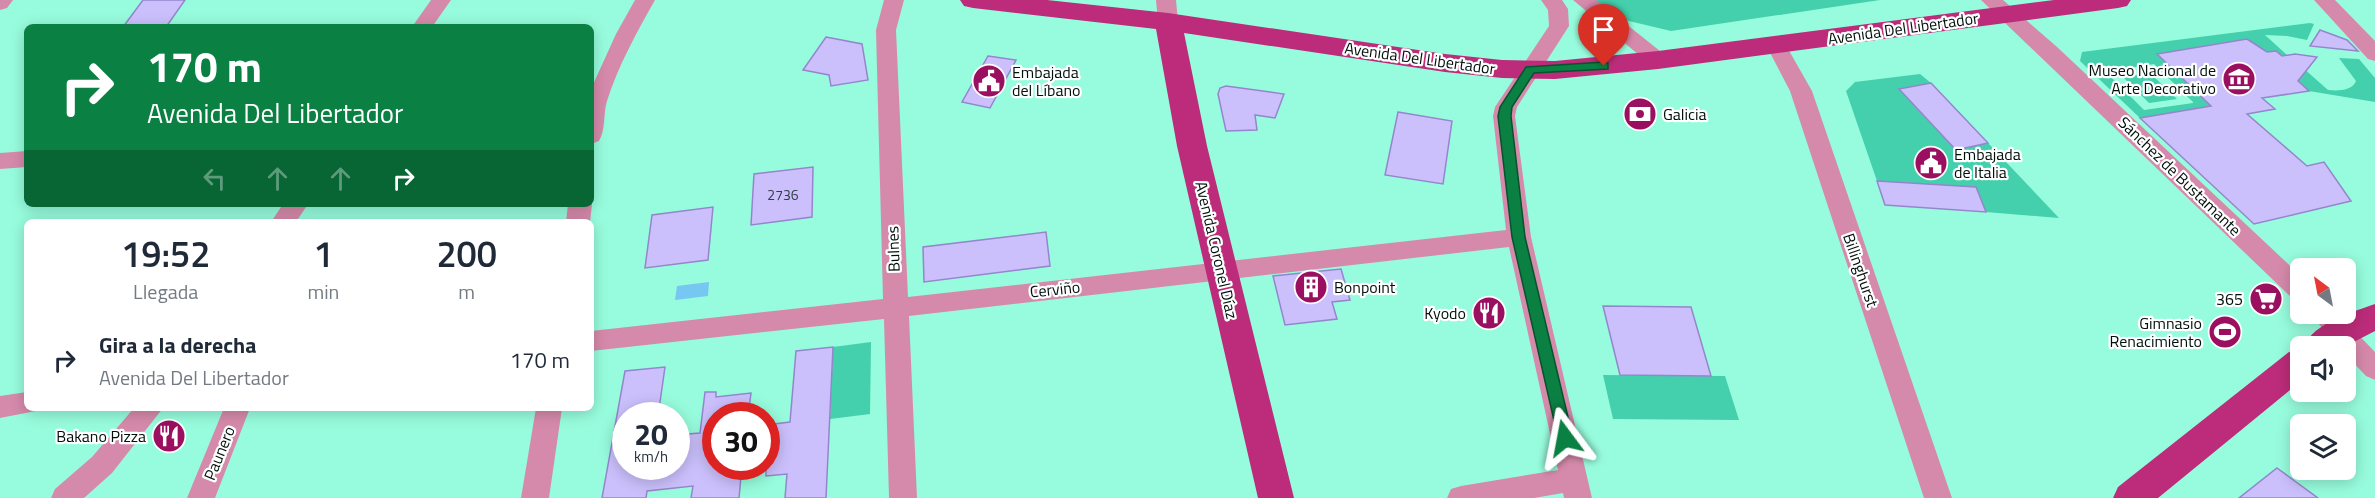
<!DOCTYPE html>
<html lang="es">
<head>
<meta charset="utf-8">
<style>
	:root { --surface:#fff; --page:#f6f6f7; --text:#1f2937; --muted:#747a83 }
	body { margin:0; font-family:"Titillium Web",sans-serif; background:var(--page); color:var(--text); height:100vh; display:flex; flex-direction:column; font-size:22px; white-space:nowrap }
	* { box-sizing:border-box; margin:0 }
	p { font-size:20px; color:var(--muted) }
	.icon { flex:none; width:33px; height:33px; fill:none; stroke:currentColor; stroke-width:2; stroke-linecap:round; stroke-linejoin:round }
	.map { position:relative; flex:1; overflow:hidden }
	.details { position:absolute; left:24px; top:219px; width:570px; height:192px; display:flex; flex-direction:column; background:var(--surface); border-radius:9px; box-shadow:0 3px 15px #0003 }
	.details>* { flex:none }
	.banner { position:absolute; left:24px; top:24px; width:570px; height:183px; border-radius:9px; box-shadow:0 3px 15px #0003; background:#0b8043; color:#fff; overflow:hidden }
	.needle { width:39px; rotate:328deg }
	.controls { position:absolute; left:2290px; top:258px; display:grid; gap:12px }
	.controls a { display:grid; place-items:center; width:66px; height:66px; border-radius:9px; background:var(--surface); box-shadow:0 3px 15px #0003; font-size:30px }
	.speed { position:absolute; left:612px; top:402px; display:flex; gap:12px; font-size:30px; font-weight:700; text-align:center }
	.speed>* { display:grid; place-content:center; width:78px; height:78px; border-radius:50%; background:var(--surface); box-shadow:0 3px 15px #0003; line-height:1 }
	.speed small { font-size:15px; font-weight:400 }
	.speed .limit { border:9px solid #d22; background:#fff; color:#111 }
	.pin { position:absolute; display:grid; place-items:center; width:51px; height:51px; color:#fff; margin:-62px -26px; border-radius:50% 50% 50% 0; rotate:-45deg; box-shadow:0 0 6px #0007 }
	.pin .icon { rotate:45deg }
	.me { position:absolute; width:66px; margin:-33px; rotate:347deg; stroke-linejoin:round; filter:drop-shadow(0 0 4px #0008) }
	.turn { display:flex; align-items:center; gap:21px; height:126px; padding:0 24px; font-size:27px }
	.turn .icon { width:78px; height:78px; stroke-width:2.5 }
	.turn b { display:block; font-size:42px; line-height:51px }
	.lanes { display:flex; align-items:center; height:57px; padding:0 24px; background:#0003; justify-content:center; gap:30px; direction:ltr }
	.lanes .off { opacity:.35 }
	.eta { display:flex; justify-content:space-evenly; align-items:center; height:102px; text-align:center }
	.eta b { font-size:36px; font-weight:600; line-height:42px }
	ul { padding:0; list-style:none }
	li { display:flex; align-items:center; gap:18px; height:78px; padding:0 24px }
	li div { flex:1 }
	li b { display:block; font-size:22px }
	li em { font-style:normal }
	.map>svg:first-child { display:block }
	.green { fill:#44d0ac; fill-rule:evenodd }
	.water { fill:#76c7f1 }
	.building { fill:#cbc0fc; stroke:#9486cd; stroke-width:1.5 }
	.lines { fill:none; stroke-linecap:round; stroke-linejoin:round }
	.minor { fill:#d68aab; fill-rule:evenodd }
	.major { fill:#bc2c7a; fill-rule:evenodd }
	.route { fill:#0b8043; stroke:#07532c; stroke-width:1.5 }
	.labels { text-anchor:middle; stroke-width:4.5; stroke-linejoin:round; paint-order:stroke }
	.number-label { font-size:14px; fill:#333c47 }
	.street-label { font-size:16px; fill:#00100b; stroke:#fff }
	.poi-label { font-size:16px; fill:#00100b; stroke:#fff; text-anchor:end }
</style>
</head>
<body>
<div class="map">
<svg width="2375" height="498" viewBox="0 0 2375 498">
	<rect width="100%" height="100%" fill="#97fcdd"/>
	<path class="green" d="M1593,0H1880L1671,31L1629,21Z
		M2310,23L2314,24L2307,40L2287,36L2265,35L2287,55H2281L2276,51L2267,52L2247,39L2157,54L2211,106L2140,118L2080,61L2082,52ZM2154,64L2193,102V103L2144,110L2106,72Z
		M2339,58L2359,59L2375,78V102L2309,91L2285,70L2302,67L2328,90C2338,91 2352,91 2356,81Z
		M2150,73L2177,99L2149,103L2123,77Z
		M1920,74L1931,83L1900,89L1956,150L1988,143L2059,218L1986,212L1976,187L1877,181L1846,91L1855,82Z
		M871,342L870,414L830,419L833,347Z
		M1603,375L1725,376L1739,420L1613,419Z"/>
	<path class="water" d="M709,282L708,296L675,300L677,286Z"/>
	<path class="building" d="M143,0H185L166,27H123Z
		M2320,30L2347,40L2358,51L2310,46Z
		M826,37L862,44L868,80L831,86L829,75L803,70Z
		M2247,39L2267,52L2276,51L2282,56L2295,54L2317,57L2298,81L2309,91L2262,98L2275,109L2247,114L2307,166L2324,162L2351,201L2254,224L2140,118L2211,106L2157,54Z
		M988,56L1016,60L990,108L962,102Z
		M1931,83L1988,143L1956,150L1899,89Z
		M1226,86L1284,94L1275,118L1255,115L1257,130L1226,131L1218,94L1220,88Z
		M1398,112L1452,121L1443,184L1385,175Z
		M813,167L812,217L751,225L754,174Z
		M1877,181L1976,187L1986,212L1885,205Z
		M713,207L708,260L645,268L652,215Z
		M1046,232L1050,266L924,282L923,247Z
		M1341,269L1350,300L1332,302L1337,319L1285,325L1273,276Z
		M1603,306L1691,307L1711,376L1620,375Z
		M833,347L826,498H785L787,474L766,476V425L790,422L796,351Z
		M665,367L658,416H626V466H676V435L700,433L705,392H716V397L751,393L748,416H716V466H742L739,498H691L693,486L647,491L646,498H602L625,371Z
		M2277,468L2318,498H2239Z"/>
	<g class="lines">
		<path class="minor" d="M0,0H13L7,8L0,10Z
			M431,0H451L432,27H412Z
			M635,0H655C637,32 618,66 607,101C603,114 606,129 599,141L591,144V89L616,34Z
			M884,0H904L896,30L908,297L1506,230L1493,116L1495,107L1549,26L1548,10L1541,0H1562L1568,9L1569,26L1517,107L1515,116L1531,237L1592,498H1564L1563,493L1534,498H1447L1451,489L1461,486L1558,470L1509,247L909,316L917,498H889L884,319L591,351V331L883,299L876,30Z
			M1156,0H1176L1178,22L1175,27H1161L1158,22Z
			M1573,0H1596L1665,55L1668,60L1665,65H1651Z
			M1981,0H2003L2056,46L2301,276V301L2292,298Z
			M2314,0H2335L2375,41V61L2368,59Z
			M1776,38L1783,40L1812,91L1952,498H1924L1790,91L1766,45L1769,40Z
			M27,151V167L0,169V153Z
			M591,203L592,204L590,222H566L568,204Z
			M283,204H308L296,222H271Z
			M2310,314H2338L2375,352V380L2366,376L2346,355V346H2338Z
			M27,392V408H38L36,411L0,418V396Z
			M134,408H163L112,473L84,498H51L55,489L92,457Z
			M224,408H250L215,498H187Z
			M536,408H562L549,498H521Z"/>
		<path class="major" d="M960,0H1047L1168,13L1445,54L1502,60L1555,61L1658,51L2054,0H2131L2127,6L2118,8L1658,69L1555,79L1502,78L1445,72L1184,33L1207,146L1294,498H1258L1177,146L1156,29L973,8L964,6Z
			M2375,304V331L2346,346H2304C2314,323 2352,312 2375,304Z
			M2301,348V381L2158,498H2113L2118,487L2289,352Z"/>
	</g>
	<path class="route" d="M1604,62L1608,63V69L1534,73L1512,107L1511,116L1525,237L1573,438L1565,445L1558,438L1512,237L1498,116L1500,107L1526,67Z"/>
	<defs>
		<symbol id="museum-disc" viewBox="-11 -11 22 22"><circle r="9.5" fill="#9a0f60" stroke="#fff"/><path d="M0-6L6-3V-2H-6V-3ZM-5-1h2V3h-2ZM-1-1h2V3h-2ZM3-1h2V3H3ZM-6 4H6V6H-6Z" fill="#fff"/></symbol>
		<symbol id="civic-disc" viewBox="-11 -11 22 22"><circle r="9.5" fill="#9a0f60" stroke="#fff"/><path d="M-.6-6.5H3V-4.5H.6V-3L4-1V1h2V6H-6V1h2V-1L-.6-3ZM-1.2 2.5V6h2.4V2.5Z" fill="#fff"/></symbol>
		<symbol id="bank-disc" viewBox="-11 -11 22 22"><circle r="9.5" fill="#9a0f60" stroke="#fff"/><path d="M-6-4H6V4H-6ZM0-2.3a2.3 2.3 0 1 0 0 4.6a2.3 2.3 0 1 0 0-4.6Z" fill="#fff"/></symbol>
		<symbol id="building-disc" viewBox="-11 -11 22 22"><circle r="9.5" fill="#9a0f60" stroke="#fff"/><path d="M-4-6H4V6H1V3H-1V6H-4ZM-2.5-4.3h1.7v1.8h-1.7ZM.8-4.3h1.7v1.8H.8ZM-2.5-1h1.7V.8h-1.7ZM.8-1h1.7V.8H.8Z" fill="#fff"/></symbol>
		<symbol id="supermarket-disc" viewBox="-11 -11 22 22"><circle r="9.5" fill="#9a0f60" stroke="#fff"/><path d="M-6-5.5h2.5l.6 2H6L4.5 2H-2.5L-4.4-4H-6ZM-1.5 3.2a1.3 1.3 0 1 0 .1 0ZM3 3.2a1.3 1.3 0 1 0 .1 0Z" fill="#fff"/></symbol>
		<symbol id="restaurant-disc" viewBox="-11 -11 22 22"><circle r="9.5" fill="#9a0f60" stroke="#fff"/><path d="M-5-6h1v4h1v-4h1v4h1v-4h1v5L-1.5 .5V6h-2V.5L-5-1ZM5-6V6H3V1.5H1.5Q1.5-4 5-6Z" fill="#fff"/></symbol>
		<symbol id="stadium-disc" viewBox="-11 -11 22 22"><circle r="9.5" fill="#9a0f60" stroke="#fff"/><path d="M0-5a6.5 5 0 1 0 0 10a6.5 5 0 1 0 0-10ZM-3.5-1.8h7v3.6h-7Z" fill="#fff"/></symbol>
	</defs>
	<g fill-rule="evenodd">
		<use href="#museum-disc" x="2220" y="60" width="38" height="38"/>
		<use href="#civic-disc" x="970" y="62" width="38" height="38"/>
		<use href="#bank-disc" x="1621" y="95" width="38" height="38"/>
		<use href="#civic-disc" x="1912" y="144" width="38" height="38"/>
		<use href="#building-disc" x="1292" y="268" width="38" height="38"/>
		<use href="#supermarket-disc" x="2247" y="280" width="38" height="38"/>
		<use href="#restaurant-disc" x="1470" y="294" width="38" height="38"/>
		<use href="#stadium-disc" x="2206" y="313" width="38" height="38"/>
		<use href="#restaurant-disc" x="150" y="417" width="38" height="38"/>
	</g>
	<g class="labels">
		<g class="number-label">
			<text x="783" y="200">2736</text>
		</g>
		<g class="street-label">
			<text transform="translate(1903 28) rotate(-8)" y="6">Avenida Del Libertador</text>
			<text transform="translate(1420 58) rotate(8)" y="6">Avenida Del Libertador</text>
			<text transform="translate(2180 176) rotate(44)" y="6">Sánchez de Bustamante</text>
			<text transform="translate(893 249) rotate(-92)" y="6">Bulnes</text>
			<text transform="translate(1217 250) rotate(77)" y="6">Avenida Coronel Díaz</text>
			<text transform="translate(1861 270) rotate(71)" y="6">Billinghurst</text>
			<text transform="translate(1055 289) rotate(-6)" y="6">Cerviño</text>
			<text transform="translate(219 453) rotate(-68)" y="6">Paunero</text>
		</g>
		<g class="poi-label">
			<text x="2216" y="76">Museo Nacional de<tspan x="2216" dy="18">Arte Decorativo</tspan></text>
			<text x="1012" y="78" text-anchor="start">Embajada<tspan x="1012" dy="18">del Líbano</tspan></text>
			<text x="1663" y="120" text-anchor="start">Galicia</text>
			<text x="1954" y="160" text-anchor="start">Embajada<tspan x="1954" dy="18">de Italia</tspan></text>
			<text x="1334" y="293" text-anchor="start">Bonpoint</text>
			<text x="2243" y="305">365</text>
			<text x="1466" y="319">Kyodo</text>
			<text x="2202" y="329">Gimnasio<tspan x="2202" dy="18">Renacimiento</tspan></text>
			<text x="146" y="442">Bakano Pizza</text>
		</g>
	</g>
</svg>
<div class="controls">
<a><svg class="needle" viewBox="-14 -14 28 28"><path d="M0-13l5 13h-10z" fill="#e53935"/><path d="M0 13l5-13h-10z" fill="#747a83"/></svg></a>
<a><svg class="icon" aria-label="sound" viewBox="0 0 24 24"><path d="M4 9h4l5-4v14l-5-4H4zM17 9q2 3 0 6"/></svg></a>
<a><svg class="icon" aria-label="layers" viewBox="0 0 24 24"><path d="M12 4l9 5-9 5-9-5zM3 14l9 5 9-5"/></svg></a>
</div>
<div class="speed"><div>20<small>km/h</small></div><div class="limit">30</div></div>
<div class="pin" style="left:1604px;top:66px;background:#d93025"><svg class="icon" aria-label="arrive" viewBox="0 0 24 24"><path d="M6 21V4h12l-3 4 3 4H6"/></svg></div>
<svg class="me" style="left:1565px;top:438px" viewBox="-20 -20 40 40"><path d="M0-17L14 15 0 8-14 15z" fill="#0b8043" stroke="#fff" stroke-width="4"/></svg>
<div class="banner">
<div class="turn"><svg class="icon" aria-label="right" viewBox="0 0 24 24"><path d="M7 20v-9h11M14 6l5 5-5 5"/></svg><div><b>170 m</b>Avenida Del Libertador</div></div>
<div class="lanes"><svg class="icon off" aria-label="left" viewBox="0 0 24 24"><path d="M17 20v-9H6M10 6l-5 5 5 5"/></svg><svg class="icon off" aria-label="ahead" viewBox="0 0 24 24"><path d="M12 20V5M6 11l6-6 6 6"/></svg><svg class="icon off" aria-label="ahead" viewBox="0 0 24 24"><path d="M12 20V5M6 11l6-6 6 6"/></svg><svg class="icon" aria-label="right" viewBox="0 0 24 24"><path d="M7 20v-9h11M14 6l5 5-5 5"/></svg></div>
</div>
<section class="details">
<div class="eta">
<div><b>19:52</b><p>Llegada</p></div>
<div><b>1</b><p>min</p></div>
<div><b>200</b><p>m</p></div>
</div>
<ul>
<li><svg class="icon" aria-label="right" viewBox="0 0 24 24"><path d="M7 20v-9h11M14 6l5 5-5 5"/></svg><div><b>Gira a la derecha</b><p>Avenida Del Libertador</p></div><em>170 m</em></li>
</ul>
</section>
</div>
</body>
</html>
